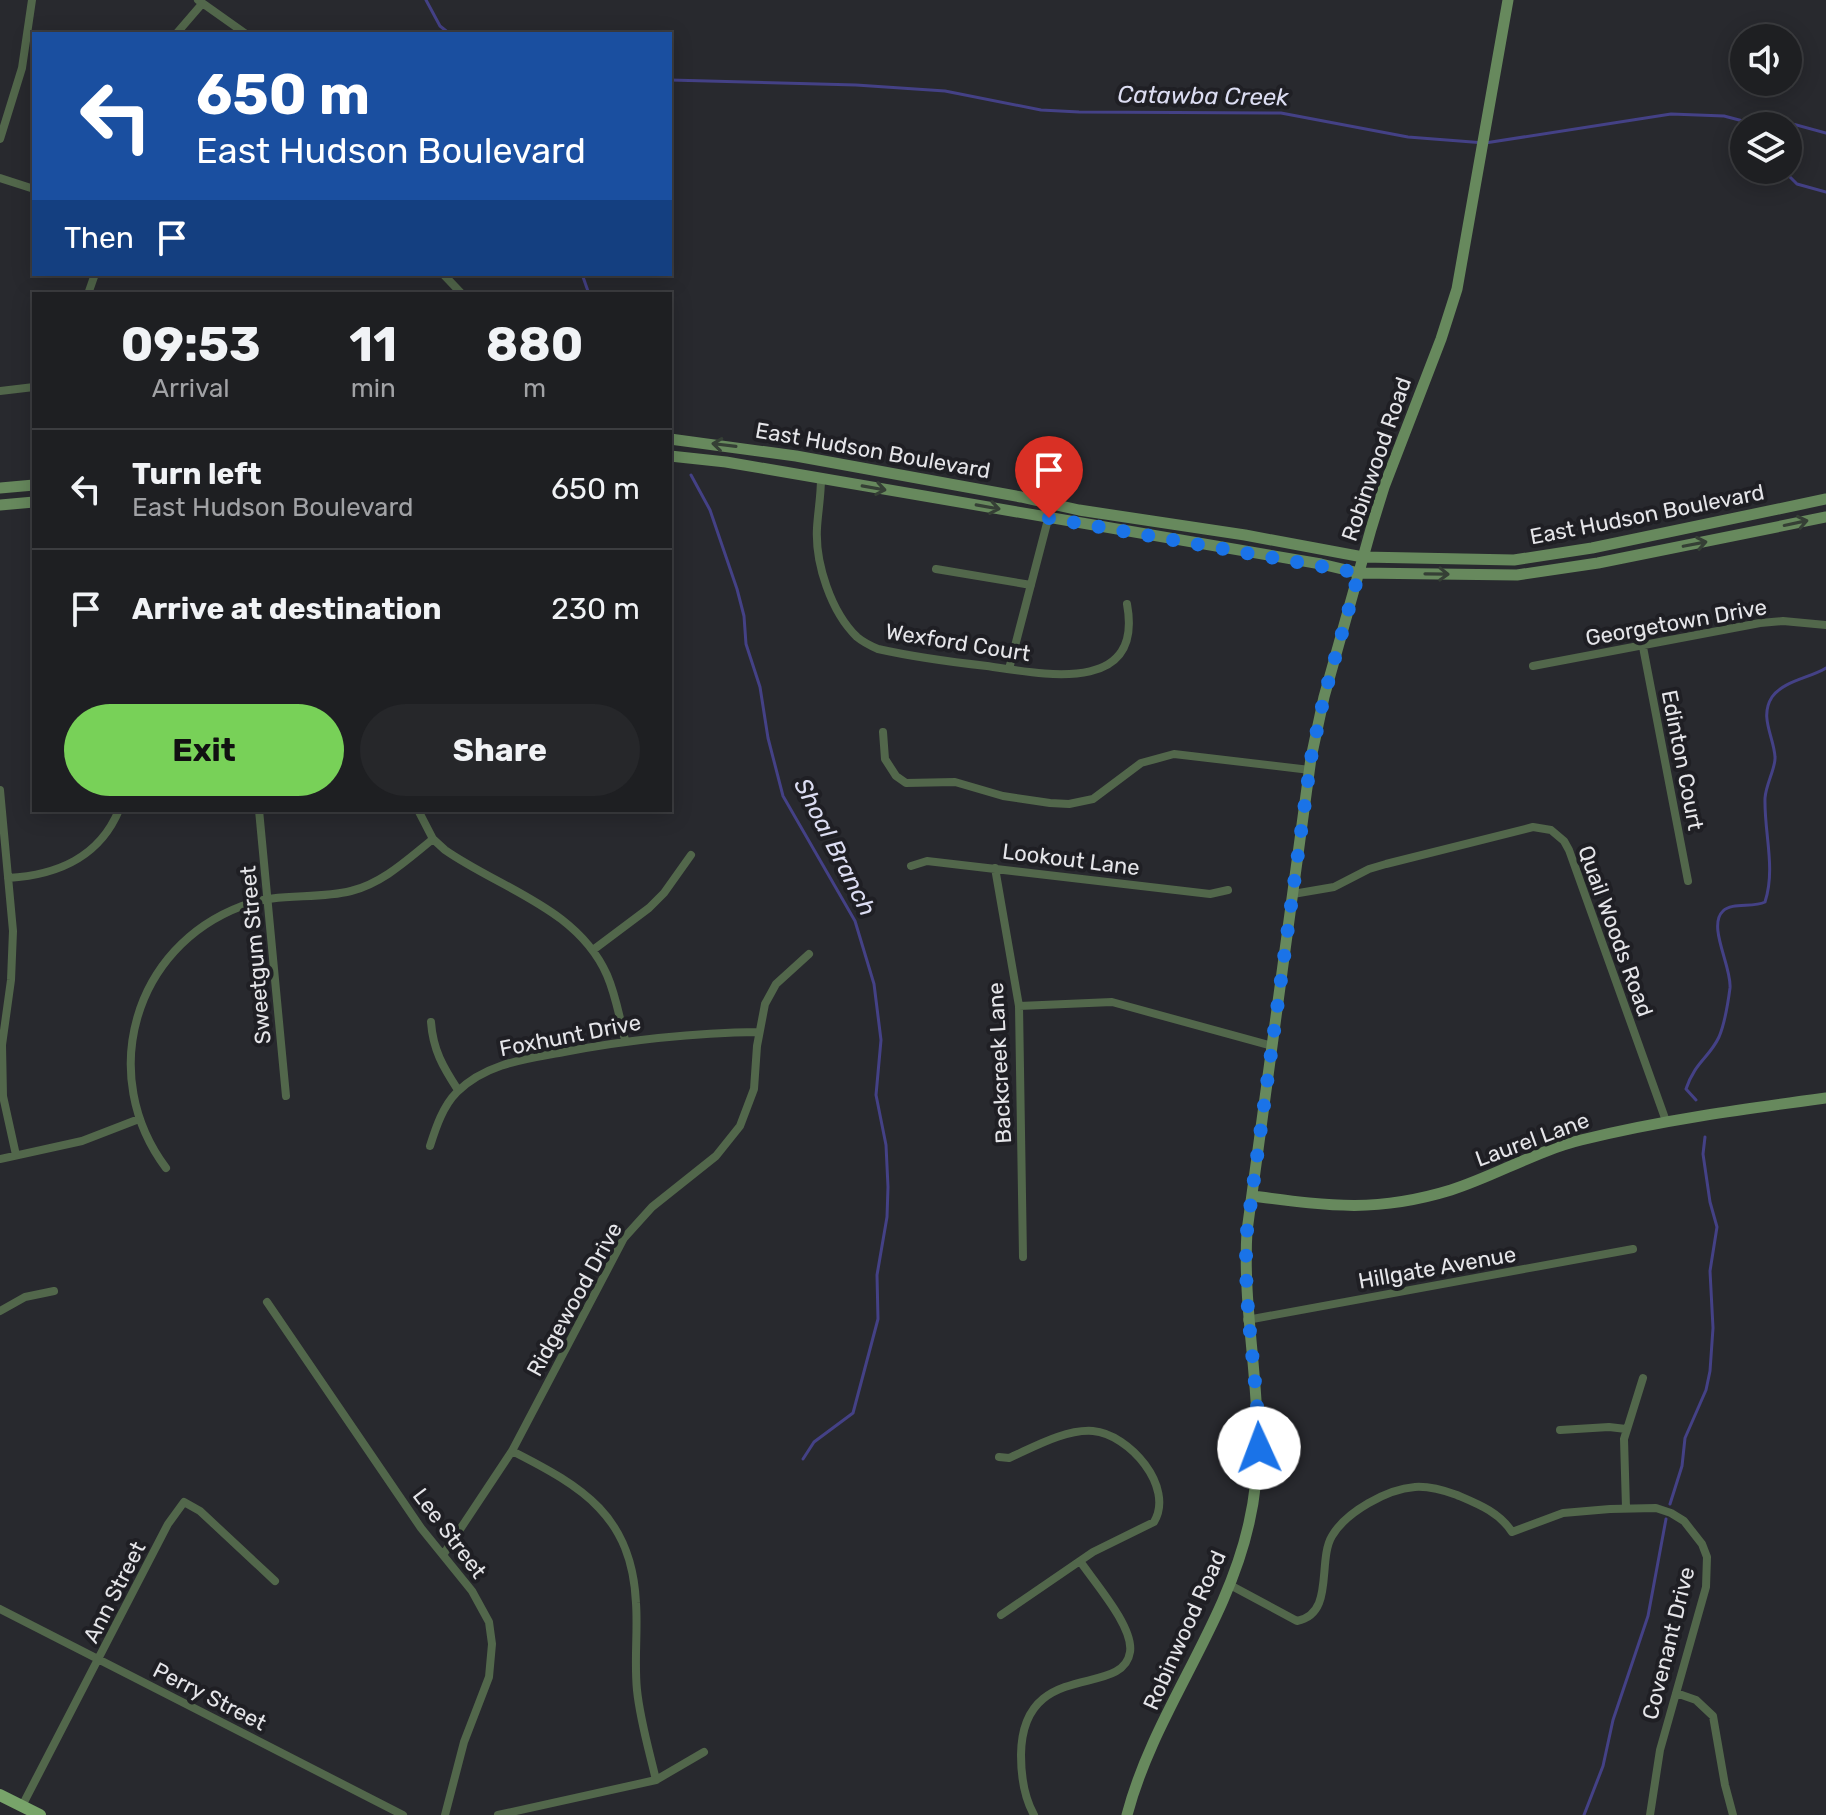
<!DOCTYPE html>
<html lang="en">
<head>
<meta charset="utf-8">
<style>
	:root { --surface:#1e1f22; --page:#26272a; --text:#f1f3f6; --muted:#a1a2a5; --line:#3c3d40; --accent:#78d158 }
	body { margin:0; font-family:Rubik,sans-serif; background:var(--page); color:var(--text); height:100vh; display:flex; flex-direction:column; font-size:30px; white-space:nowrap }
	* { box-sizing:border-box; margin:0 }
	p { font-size:26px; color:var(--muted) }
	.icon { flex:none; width:44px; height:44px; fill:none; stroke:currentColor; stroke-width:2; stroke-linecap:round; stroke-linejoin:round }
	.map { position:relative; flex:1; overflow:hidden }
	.side { position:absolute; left:32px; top:292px; width:640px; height:520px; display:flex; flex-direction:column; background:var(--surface); border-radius:0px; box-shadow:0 4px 20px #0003,0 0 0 2px var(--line) }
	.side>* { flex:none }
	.hud { position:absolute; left:32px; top:32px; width:640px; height:244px; border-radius:0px; box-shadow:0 4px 20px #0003,0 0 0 2px var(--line); background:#1a4fa0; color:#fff; overflow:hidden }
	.buttons { position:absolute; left:1730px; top:24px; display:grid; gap:16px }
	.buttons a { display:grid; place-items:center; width:72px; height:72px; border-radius:50%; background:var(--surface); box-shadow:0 4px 20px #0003,0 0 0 2px var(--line); font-size:40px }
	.pin { position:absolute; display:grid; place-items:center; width:68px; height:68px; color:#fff; margin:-82px -34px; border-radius:50% 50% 50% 0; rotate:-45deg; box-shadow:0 0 8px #0007 }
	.pin .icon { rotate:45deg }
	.me { position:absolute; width:88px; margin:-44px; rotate:358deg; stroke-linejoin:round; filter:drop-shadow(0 0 6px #0008) }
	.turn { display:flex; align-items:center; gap:28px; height:168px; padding:0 32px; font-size:36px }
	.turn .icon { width:104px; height:104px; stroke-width:2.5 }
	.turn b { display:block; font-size:56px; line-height:68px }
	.then { display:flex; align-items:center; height:76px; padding:0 32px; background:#0003; gap:16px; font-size:30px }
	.eta { display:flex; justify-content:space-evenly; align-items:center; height:136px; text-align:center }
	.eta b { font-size:48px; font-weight:700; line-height:56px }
	.primary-button { display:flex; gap:16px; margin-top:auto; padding:16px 32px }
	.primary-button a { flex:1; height:92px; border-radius:48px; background:var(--accent); color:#111; font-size:32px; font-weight:700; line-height:92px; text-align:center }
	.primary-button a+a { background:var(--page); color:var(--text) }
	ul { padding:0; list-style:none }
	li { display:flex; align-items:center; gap:24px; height:120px; padding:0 32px; border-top:2px solid var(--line) }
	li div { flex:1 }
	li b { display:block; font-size:30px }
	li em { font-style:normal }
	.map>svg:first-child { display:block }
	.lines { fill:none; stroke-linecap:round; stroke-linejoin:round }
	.stream { stroke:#444186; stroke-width:3 }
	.street { stroke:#52674b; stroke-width:8 }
	.secondary { stroke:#67895d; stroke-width:11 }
	.primary { stroke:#78a46a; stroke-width:12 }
	.oneway { stroke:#353f35 }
	.route { stroke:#1a73e8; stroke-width:14; stroke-dasharray:0 25.2 }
	.labels { text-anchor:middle; stroke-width:8; stroke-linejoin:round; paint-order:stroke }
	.street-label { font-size:22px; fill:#e5e5e9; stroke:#1f1f24 }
	.water-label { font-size:24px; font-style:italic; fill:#dcddf2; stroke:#1f1f24 }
</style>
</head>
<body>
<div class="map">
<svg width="1826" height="1815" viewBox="0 0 1826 1815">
	<rect width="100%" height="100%" fill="#28292e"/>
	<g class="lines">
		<path class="stream" d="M426,0L440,26L450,34
			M670,80L856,85L945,91L1041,110L1079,112L1281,113L1408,137L1485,143L1671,114L1724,116L1743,121L1778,120L1826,133
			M1783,170L1797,184L1826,192
			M582,274L589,294
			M691,475L710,510L737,589L744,616L746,644L760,687L768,738L783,796L855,921L874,984L881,1040L876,1095L886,1145L888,1187L887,1217L877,1275L878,1319L853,1413L814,1442L803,1459
			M1696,1100L1686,1089C1695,1062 1709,1058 1719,1037C1725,1023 1728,1003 1730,988C1732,967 1707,926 1723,911C1732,902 1753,908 1765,902C1776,868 1764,833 1765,798C1766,784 1776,767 1775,757C1774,737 1759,717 1772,697C1783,681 1810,678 1826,668
			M1670,1504L1682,1466L1685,1438L1706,1390L1710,1371L1713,1328L1710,1271L1717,1227L1710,1202L1703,1154L1705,1137
			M1584,1815L1603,1766L1613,1720L1648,1616L1666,1519"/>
		<path class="street" d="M198,0L246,34
			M176,34L201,5
			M0,139L22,68L32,0
			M0,178L34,189
			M443,274L462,294
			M88,294L95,274
			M0,391L34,387
			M821,478C821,496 818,511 817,528C815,563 831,612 857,637C863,642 871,646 878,649C914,657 951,662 987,666C1042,674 1144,696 1127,604
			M936,569L1031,585
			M1643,647L1688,881
			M1533,666L1760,623L1783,621L1826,625
			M1009,669L1052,504
			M883,732L885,759L896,776L906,783L955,782L1003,796L1050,803L1069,804L1093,799L1141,763L1174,754L1310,770
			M0,790L13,931L11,980L2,1045L3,1096L16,1155
			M259,810L286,1096
			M418,810L433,839L445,850C501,889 577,908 607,975C616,996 620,1019 625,1040
			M911,866L927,861L1210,894L1228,890
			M995,868L1019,1006L1023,1257
			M8,878C57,875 99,858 119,810
			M1293,894L1334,887L1369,869L1386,864L1533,827L1551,830L1564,841L1569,850L1666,1121
			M593,950L649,908L664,893L691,855
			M1019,1006L1112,1002L1272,1046
			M431,1022C433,1050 443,1067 458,1090
			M430,1146C436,1127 443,1106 457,1092C486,1063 526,1059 564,1052C632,1039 690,1033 759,1032
			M0,1159L82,1141L139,1119
			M166,1168C97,1076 133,947 242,906C277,892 315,900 351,891C383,883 408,859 433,839
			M267,1302L421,1528L472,1591L489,1622L492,1644L489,1677L464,1742L445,1815
			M0,1311L25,1297L54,1291
			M1247,1320L1633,1249
			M1560,1430L1609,1427L1626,1429
			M512,1451C583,1487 632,1516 636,1603C638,1632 634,1661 637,1690C640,1720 649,1750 656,1780
			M999,1457L1009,1458C1034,1447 1065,1429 1093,1431C1129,1434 1175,1487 1154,1522L1093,1552L1001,1615
			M1626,1508L1624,1439L1643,1378
			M443,1555L512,1451L624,1238L652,1207L716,1156L740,1126L754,1089L757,1046L765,1004L776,984L809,954
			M1230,1585L1297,1621C1335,1614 1317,1561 1332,1536C1346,1512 1387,1489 1415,1487C1429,1486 1443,1490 1457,1495C1478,1504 1499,1512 1512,1532L1563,1513L1610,1509L1656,1508L1671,1513L1684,1521L1702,1544L1707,1557L1706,1587L1660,1750L1650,1815
			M0,1609L403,1815
			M1676,1693L1696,1700L1713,1716L1725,1785L1733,1815
			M22,1806L168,1524L184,1502L200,1511L275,1581
			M498,1815L656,1780L704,1752
			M1034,1815C1024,1797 1021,1776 1021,1755C1022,1657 1123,1699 1130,1652C1134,1627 1094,1582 1080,1561"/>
		<path class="secondary" d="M670,439L796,456L1021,497L1079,510L1245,535L1363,557L1514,560L1592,548L1826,499
			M670,456L726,462L1321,564L1359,573L1517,575L1598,563L1826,517
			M0,488L34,485
			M0,505L34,502
			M1253,1196C1329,1206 1376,1213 1451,1190C1495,1176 1536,1151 1581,1140C1662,1120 1744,1109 1826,1098
			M1127,1815C1154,1712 1226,1627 1249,1523C1272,1425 1241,1330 1247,1231L1311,758L1324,697L1371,529L1384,487L1441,339L1457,289L1508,0"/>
		<path class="primary" d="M0,1795L40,1815"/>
	</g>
	<defs><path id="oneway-shaft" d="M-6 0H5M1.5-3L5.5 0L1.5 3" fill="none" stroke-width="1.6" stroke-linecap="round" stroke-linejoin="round" transform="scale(2)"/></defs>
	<g class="oneway">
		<use href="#oneway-shaft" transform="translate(724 445) rotate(-173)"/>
		<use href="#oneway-shaft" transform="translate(874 488) rotate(10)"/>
		<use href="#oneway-shaft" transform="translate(988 507) rotate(10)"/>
		<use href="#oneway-shaft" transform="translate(1796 523) rotate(-12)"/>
		<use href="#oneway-shaft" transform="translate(1695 544) rotate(-11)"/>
		<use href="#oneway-shaft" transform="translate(1437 574) rotate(1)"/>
	</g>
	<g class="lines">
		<path class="route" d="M1049,518L1359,573L1324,697L1311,758L1247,1231C1242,1305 1258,1375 1259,1448"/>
	</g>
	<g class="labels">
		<g class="street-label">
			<text transform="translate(873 450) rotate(10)" y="8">East Hudson Boulevard</text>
			<text transform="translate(1376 459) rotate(-71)" y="8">Robinwood Road</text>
			<text transform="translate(1647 514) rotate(-11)" y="8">East Hudson Boulevard</text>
			<text transform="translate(1676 622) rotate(-10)" y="8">Georgetown Drive</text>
			<text transform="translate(958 642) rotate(9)" y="8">Wexford Court</text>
			<text transform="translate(1683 760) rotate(79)" y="8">Edinton Court</text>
			<text transform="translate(1071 859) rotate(7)" y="8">Lookout Lane</text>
			<text transform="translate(1616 931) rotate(70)" y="8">Quail Woods Road</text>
			<text transform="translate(255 955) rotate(-95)" y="8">Sweetgum Street</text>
			<text transform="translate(570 1035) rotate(-11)" y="8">Foxhunt Drive</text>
			<text transform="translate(999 1063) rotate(-93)" y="8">Backcreek Lane</text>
			<text transform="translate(1532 1139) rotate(-20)" y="8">Laurel Lane</text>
			<text transform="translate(1437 1267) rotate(-10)" y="8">Hillgate Avenue</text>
			<text transform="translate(574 1299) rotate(-61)" y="8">Ridgewood Drive</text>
			<text transform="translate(450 1533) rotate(53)" y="8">Lee Street</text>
			<text transform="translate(114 1592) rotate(-63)" y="8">Ann Street</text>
			<text transform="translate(1184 1630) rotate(-66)" y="8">Robinwood Road</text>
			<text transform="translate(1668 1643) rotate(-76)" y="8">Covenant Drive</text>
			<text transform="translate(210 1696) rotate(27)" y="8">Perry Street</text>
		</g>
		<g class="water-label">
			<text transform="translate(1203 96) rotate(1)" y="8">Catawba Creek</text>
			<text transform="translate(835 847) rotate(63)" y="8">Shoal Branch</text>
		</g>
	</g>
</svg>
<div class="buttons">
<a><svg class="icon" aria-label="sound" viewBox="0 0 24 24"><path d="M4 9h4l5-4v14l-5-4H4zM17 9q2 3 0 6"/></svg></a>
<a><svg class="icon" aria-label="layers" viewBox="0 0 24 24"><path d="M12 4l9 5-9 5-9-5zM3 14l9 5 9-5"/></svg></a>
</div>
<div class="pin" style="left:1049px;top:518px;background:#d93025"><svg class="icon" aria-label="arrive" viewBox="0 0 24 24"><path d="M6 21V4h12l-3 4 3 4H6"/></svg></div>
<svg class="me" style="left:1259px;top:1448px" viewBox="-20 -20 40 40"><circle r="19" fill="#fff"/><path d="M0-13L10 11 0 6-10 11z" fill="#1a73e8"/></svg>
<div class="hud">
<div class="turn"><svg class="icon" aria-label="left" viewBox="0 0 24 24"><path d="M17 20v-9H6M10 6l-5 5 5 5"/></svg><div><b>650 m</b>East Hudson Boulevard</div></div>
<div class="then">Then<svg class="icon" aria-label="arrive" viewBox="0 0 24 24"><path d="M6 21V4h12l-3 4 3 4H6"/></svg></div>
</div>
<section class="side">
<div class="eta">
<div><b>09:53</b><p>Arrival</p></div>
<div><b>11</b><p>min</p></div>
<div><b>880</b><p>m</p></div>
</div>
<ul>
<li><svg class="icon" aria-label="left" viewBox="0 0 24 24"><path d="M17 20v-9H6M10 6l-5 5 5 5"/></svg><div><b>Turn left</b><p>East Hudson Boulevard</p></div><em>650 m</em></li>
<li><svg class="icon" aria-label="arrive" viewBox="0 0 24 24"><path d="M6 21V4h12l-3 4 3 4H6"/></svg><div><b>Arrive at destination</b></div><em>230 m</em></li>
</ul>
<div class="primary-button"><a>Exit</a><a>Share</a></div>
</section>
</div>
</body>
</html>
